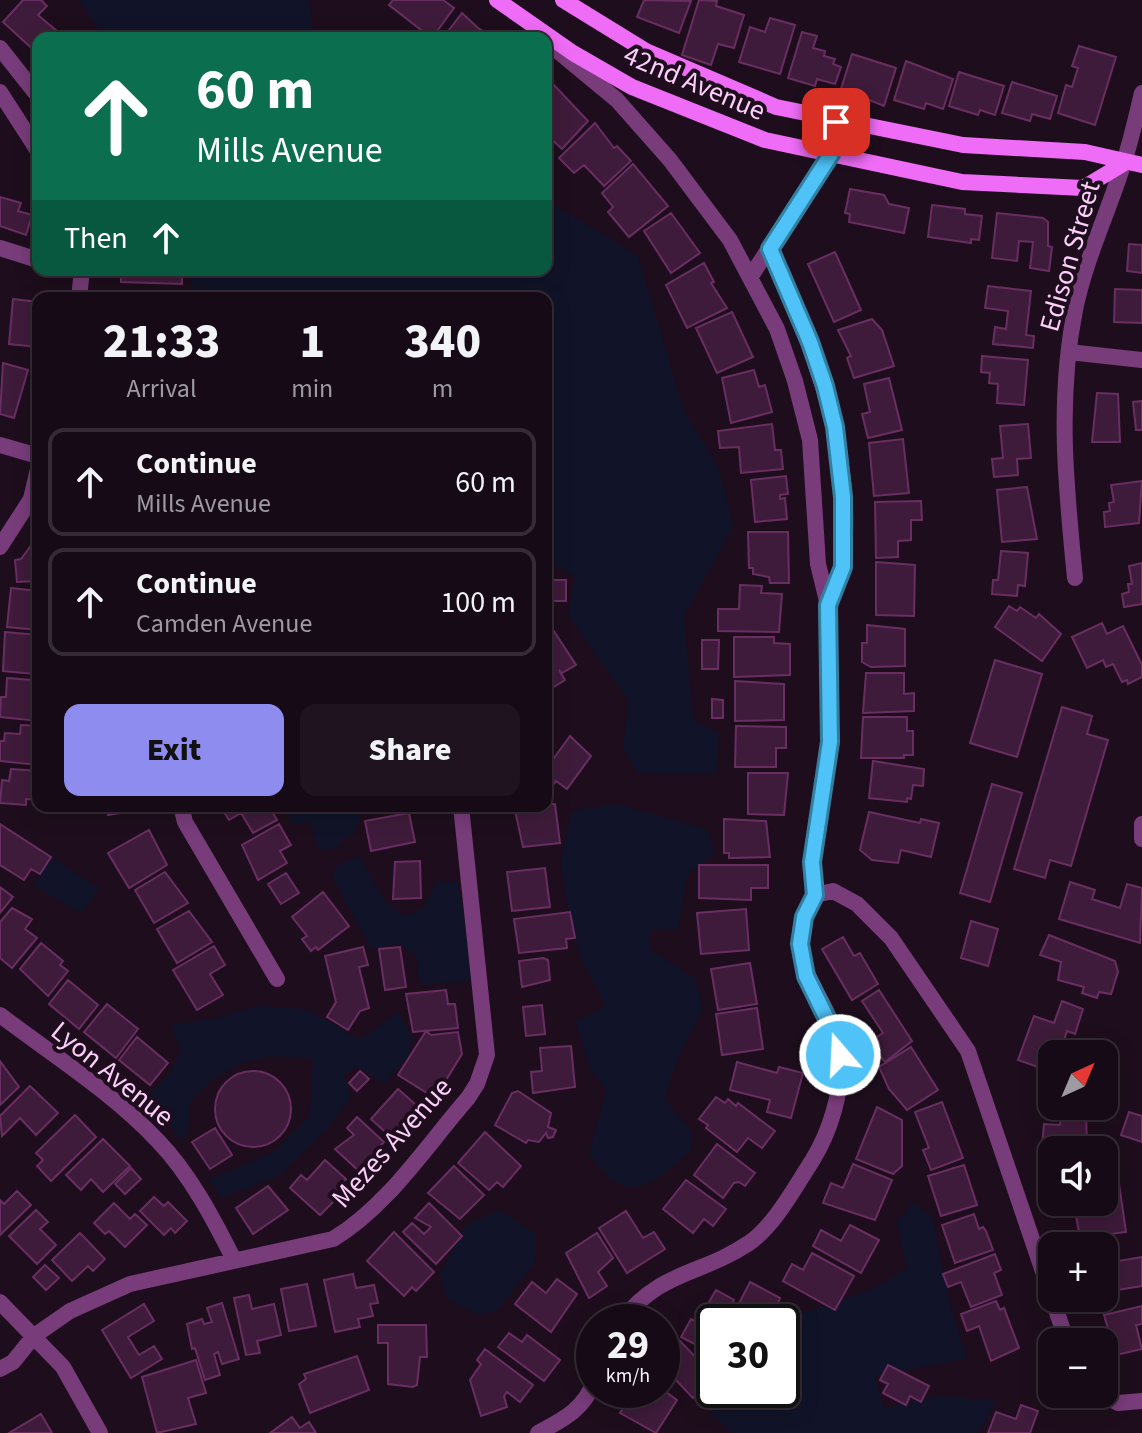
<!DOCTYPE html>
<html lang="en">
<head>
<meta charset="utf-8">
<style>
	:root { --surface:#160a16; --page:#1f131f; --text:#f1f3f6; --muted:#9e9aa1; --line:#352b35; --accent:#8e8cef }
	body { margin:0; font-family:"Source Sans 3",sans-serif; background:var(--page); color:var(--text); height:100vh; display:flex; flex-direction:column; font-size:30px; white-space:nowrap }
	* { box-sizing:border-box; margin:0 }
	p { font-size:26px; color:var(--muted) }
	.icon { flex:none; width:44px; height:44px; fill:none; stroke:currentColor; stroke-width:2; stroke-linecap:round; stroke-linejoin:round }
	.map { position:relative; flex:1; overflow:hidden }
	.details { position:absolute; left:32px; top:292px; width:520px; height:520px; display:flex; flex-direction:column; background:var(--surface); border-radius:16px; box-shadow:0 4px 20px #0003,0 0 0 2px var(--line) }
	.details>* { flex:none }
	.top-card { position:absolute; left:32px; top:32px; width:520px; height:244px; border-radius:16px; box-shadow:0 4px 20px #0003,0 0 0 2px var(--line); background:#0b6e4f; color:#fff; overflow:hidden }
	.needle { width:52px; rotate:44deg }
	.buttons { position:absolute; left:1038px; top:1040px; display:grid; gap:16px }
	.buttons a { display:grid; place-items:center; width:80px; height:80px; border-radius:16px; background:var(--surface); box-shadow:0 4px 20px #0003,0 0 0 2px var(--line); font-size:40px }
	.speed { position:absolute; left:576px; top:1304px; display:flex; gap:16px; font-size:40px; font-weight:700; text-align:center }
	.speed>* { display:grid; place-content:center; width:104px; height:104px; border-radius:50%; background:var(--surface); box-shadow:0 4px 20px #0003,0 0 0 2px var(--line); line-height:1 }
	.speed small { font-size:20px; font-weight:400 }
	.speed .limit { border:4px solid #111; border-radius:12px; background:#fff; color:#111 }
	.pin { position:absolute; display:grid; place-items:center; width:68px; height:68px; color:#fff; margin:-34px; border-radius:16px; box-shadow:0 4px 12px #0006 }
	.me { position:absolute; width:88px; margin:-44px; rotate:341deg; stroke-linejoin:round; filter:drop-shadow(0 0 6px #0008) }
	.turn { display:flex; align-items:center; gap:28px; height:168px; padding:0 32px; font-size:36px }
	.turn .icon { width:104px; height:104px; stroke-width:2.5 }
	.turn b { display:block; font-size:56px; line-height:68px }
	.then { display:flex; align-items:center; height:76px; padding:0 32px; background:#0003; gap:16px; font-size:30px }
	.eta { display:flex; justify-content:space-evenly; align-items:center; height:136px; text-align:center }
	.eta b { font-size:48px; font-weight:800; line-height:56px }
	.cta { display:flex; gap:16px; margin-top:auto; padding:16px 32px }
	.cta a { flex:1; height:92px; border-radius:16px; background:var(--accent); color:#111; font-size:32px; font-weight:800; line-height:92px; text-align:center }
	.cta a+a { background:var(--page); color:var(--text) }
	ul { padding:0; list-style:none }
	li { display:flex; align-items:center; gap:24px; height:108px; margin:0 16px 12px; padding:0 16px; border:4px solid var(--line); border-radius:16px }
	li div { flex:1 }
	li b { display:block; font-size:30px }
	li em { font-style:normal }
	.map>svg:first-child { display:block }
	.green { fill:#111428 }
	.building { fill:#3e1b3a; stroke:#692e61; stroke-width:2 }
	.lines { fill:none; stroke-linecap:round; stroke-linejoin:round }
	.street { stroke:#783c7a; stroke-width:16 }
	.secondary { stroke:#ef6cf6; stroke-width:16 }
	.route-casing { stroke:#337fa1; stroke-width:20 }
	.route { stroke:#4fc3f7; stroke-width:14 }
	.labels { text-anchor:middle; stroke-width:8; stroke-linejoin:round; paint-order:stroke }
	.street-label { font-size:28px; fill:#fccefa; stroke:#1e0e1d }
</style>
</head>
<body>
<div class="map">
<svg width="1142" height="1433" viewBox="0 0 1142 1433">
	<rect width="100%" height="100%" fill="#1e0e1d"/>
	<path class="green" d="M79,0H309L314,38H195L193,35L105,38Z
		M546,200L638,256L683,408L719,469L733,527L684,616L693,720L719,733L717,774H638L623,748L629,701L568,615L575,577L551,562L546,564V298H219L196,292L186,270H546Z
		M617,804L707,829L715,853L687,875L678,929H649V948L695,979L703,1010L678,1058L664,1099L692,1132L691,1151C650,1186 625,1209 589,1153L607,1091L590,1069L576,1022L606,1005L581,959L566,898L561,859L572,811Z
		M292,806H365L353,835L345,837L336,848L318,850L311,822L289,823Z
		M359,856L385,902L405,916L423,908L437,881L457,882L472,950L470,981L423,985L418,978L419,959L399,944L372,949L333,878L336,866Z
		M52,857L99,888L81,914L34,884Z
		M258,1006L306,1009L360,1040L398,1012L413,1038L409,1054L385,1084L356,1066L344,1074L351,1097L329,1127L280,1175L222,1198L209,1180L274,1152L310,1116L313,1059C259,1050 228,1062 190,1101L188,1131L182,1141L147,1096L171,1072L181,1050L170,1025L213,1019Z
		M913,1203L932,1216L950,1306L967,1358L875,1376L884,1408L941,1396L996,1401L979,1433H731L704,1405L718,1390H782V1341L797,1315L871,1290L907,1268L897,1222Z
		M499,1210L536,1234L535,1262L499,1309L479,1315L447,1300L440,1274L466,1225Z"/>
	<path class="building" d="M23,0H41L47,6L38,15L57,31L51,38H38L37,53L3,22Z
		M393,0H443L454,8L432,38H421L417,35L421,30L389,5Z
		M644,0L691,1L679,33L637,17Z
		M699,0L717,1L716,6L744,15L734,48L718,44L711,65L682,55Z
		M462,13L478,28L495,38H443Z
		M770,18L795,25L780,74L739,62L750,27L765,32Z
		M802,32L817,36L813,48L825,51L824,56L835,59L833,64L841,67L835,84L817,79L815,86L788,78Z
		M1079,46L1116,57L1095,125L1058,113L1066,85L1072,87L1078,68L1072,66Z
		M852,54L896,68L884,106L841,89Z
		M906,61L953,79L943,109L926,103L924,109L894,100Z
		M959,72L1004,86L995,115L980,110L978,115L949,106Z
		M1012,82L1057,96L1050,119L1032,114L1030,121L1002,113Z
		M553,84L588,121L562,149L546,134V91Z
		M595,123L614,148L617,146L631,161L604,186L584,165L574,173L559,158Z
		M633,164L668,206L629,237L608,212L613,207L602,193Z
		M850,189L884,195L889,204L909,208L904,233L849,222L850,214L845,213Z
		M0,197L21,203L18,211L32,215L26,235L0,226Z
		M932,205L965,209V214L982,216L979,240L971,239V243L928,237Z
		M671,213L700,253L671,273L644,231Z
		M997,213L1043,218L1048,222V246L1052,247L1049,271L1030,268L1033,242L1019,241L1017,261L992,258Z
		M1129,244L1142,245V273L1127,271Z
		M835,252L861,310L834,322L808,264Z
		M704,263L714,282L711,283L727,308L687,328L666,285Z
		M121,270H182V284L121,282Z
		M988,286L1031,291L1026,335L1034,336L1033,348L993,344L995,327L1006,329L1008,311L985,308Z
		M1115,289L1142,290V323L1114,322Z
		M13,299L38,302V347L9,344Z
		M732,312L753,357L717,373L696,328Z
		M872,319L882,330L894,366L854,378L847,358L851,356L838,330Z
		M982,356L1028,360L1024,405L997,403L998,384L989,383L990,373L981,372Z
		M3,363L28,370L14,418L0,414Z
		M754,370L759,387L765,385L772,412L731,423L722,378Z
		M889,378L902,430L868,438L862,414L870,412L864,384Z
		M1097,393L1118,394L1120,442H1092Z
		M1142,401V430H1136L1133,402Z
		M772,424L775,450H781L783,469L741,473L739,447L720,448L718,431Z
		M1028,424L1031,458L1017,459L1018,475L994,477L992,459L1003,458L1000,426Z
		M903,439L909,493L874,496L869,443Z
		M786,476L788,494L780,495V499L785,498L787,519L755,522L751,480Z
		M1142,481L1139,523L1105,527L1104,512L1110,511L1109,503L1114,502L1111,485Z
		M1027,487L1037,539L1002,542L997,490Z
		M921,501L922,520H911V540L898,541V557L876,558L875,502Z
		M748,532H788L789,583H770L769,577L753,574V568H749Z
		M38,536V581L17,582L15,560L21,559Z
		M1001,551L1028,553L1025,586L1018,585L1017,596L992,594L993,580H998Z
		M876,562L915,565L914,616L876,615Z
		M1142,563V604L1124,607L1122,594L1129,592L1128,584H1132L1129,566Z
		M546,580H566V601H546Z
		M740,585L762,586L761,593L782,594L779,632L718,631V609H739Z
		M11,588L38,591V630L7,627Z
		M1009,606L1017,611L1020,607L1036,618L1039,614L1061,634L1042,661L995,627Z
		M546,619L576,665L562,673L559,670L565,680L552,688L546,678Z
		M1102,623L1107,634L1123,626L1142,665V677L1128,684L1127,680L1122,682L1113,664L1106,667L1103,660L1087,668L1072,637Z
		M867,625L905,629V666L871,667L862,662V643H867Z
		M5,632L38,635L34,674L3,671Z
		M734,637H774V643L790,644V675L734,677Z
		M702,640H719L718,669H702Z
		M995,660L1042,674L1017,757L970,743Z
		M866,673H904V694L914,693V711L863,713Z
		M7,678L32,680L31,691L38,692V721L0,717L1,697H6Z
		M735,681L784,684V720L735,721Z
		M712,699L723,700V718H712Z
		M1062,707L1092,716L1087,734L1108,740L1071,866L1050,860L1045,878L1014,869Z
		M863,717H907V731H913V755H904V758H861Z
		M21,725L38,726V765L0,761V741H4L5,733L20,734Z
		M736,726L786,727V748H776V767H735Z
		M570,736L591,756L567,789L556,781L546,795V769Z
		M873,761L924,769L923,786L913,785L911,799L907,798V802L869,798Z
		M11,769L38,771V800L26,799V805L0,803L2,780L9,781Z
		M748,773H788L784,815L748,814Z
		M992,784L1022,793L990,902L960,893Z
		M555,804L560,843L523,847L514,806Z
		M107,806H148L149,808L108,815Z
		M220,806H269L277,820L253,833L241,813L229,820Z
		M869,812L920,823L921,819L939,823L931,857L901,850L898,863L872,860L860,850Z
		M409,813L415,842L371,851L365,821Z
		M724,819L766,821L770,857L729,858V853H724Z
		M0,824L51,857L40,874L31,869L24,880L0,865Z
		M279,824L291,845L280,851L287,863L258,880L242,845Z
		M149,830L167,865L129,888L108,853Z
		M420,861L421,898L393,899L395,862Z
		M699,865H768V888H751V900L699,898Z
		M545,868L550,907L512,911L507,872Z
		M165,872L188,903L154,923L135,890Z
		M286,873L299,893L281,904L268,884Z
		M1070,882L1095,890L1092,899L1120,908L1127,884L1142,888L1140,943L1059,919Z
		M0,887L13,897L0,913Z
		M323,892L349,926L318,950L316,947L311,951L302,939L307,936L292,917Z
		M12,908L32,919L25,929L37,938L12,968L0,958V922Z
		M746,909L749,950L701,954L697,913Z
		M189,911L212,942L177,963L157,929Z
		M570,912L575,938L566,939L567,948L519,953L514,919Z
		M971,921L998,929L988,966L961,958Z
		M1049,935L1115,961L1118,972L1111,994L1099,992L1097,998L1082,993L1084,987L1058,980L1061,962L1040,955Z
		M843,937L854,956L860,953L878,984L852,1000L822,949Z
		M41,943L63,961L60,965L68,971L48,996L20,969Z
		M214,946L225,965L210,974L223,995L197,1010L173,970Z
		M363,947L368,965L359,967L369,1008L360,1011L348,1030L327,1017L336,1002L325,956Z
		M400,947L406,987L385,990L379,949Z
		M543,958L548,960L550,980L522,987L519,961Z
		M750,963L757,1004L718,1010L711,969Z
		M68,980L98,1005L79,1029L49,1004Z
		M446,990L448,1004H455L458,1028L413,1032L406,994Z
		M879,990L912,1041L885,1062L869,1042L883,1033L862,1001Z
		M1062,1001L1083,1009L1075,1034L1067,1031L1064,1040L1073,1043L1070,1054H1052V1072L1018,1060L1034,1016L1054,1023Z
		M107,1004L138,1029L116,1058L84,1032Z
		M542,1005L545,1034L526,1036L523,1007Z
		M757,1008L763,1049L722,1055L716,1014Z
		M426,1031L431,1035L458,1032L462,1054L435,1098L398,1075Z
		M137,1037L168,1063L150,1085L119,1060Z
		M571,1046L575,1087L533,1093L531,1072L542,1071L540,1048Z
		M911,1047L938,1090L907,1110L889,1089L879,1067Z
		M0,1061L19,1087L0,1105Z
		M737,1062L777,1073L779,1067L803,1073L791,1118L767,1112L770,1100L730,1090Z
		M215 1109a38 38 0 1 1 76 0a38 38 0 1 1-76 0Z
		M360,1071L369,1079L357,1091L349,1083Z
		M30,1086L58,1113L36,1135L20,1118L2,1136L0,1116Z
		M398,1089L423,1111L396,1142L371,1119Z
		M518,1091L551,1113L548,1127L556,1130L553,1137L548,1138L546,1133L539,1142L528,1140L526,1143L495,1125L512,1093Z
		M716,1097L725,1103L728,1099L736,1106L738,1103L775,1131L762,1148L748,1138L737,1152L706,1128L708,1125L699,1119Z
		M942,1102L963,1158L931,1170L923,1150L929,1148L915,1112Z
		M877,1107L902,1120V1166L893,1174L856,1159Z
		M1061,1109L1086,1111L1087,1150L1042,1146L1044,1124L1060,1125Z
		M1129,1112L1142,1116V1142L1121,1135Z
		M75,1115L96,1137L51,1181L37,1166L43,1160L36,1153Z
		M357,1117L384,1142L375,1151L378,1154L361,1173L335,1149L354,1135L347,1128Z
		M215,1128L232,1155L210,1169L192,1142Z
		M485,1132L521,1166L503,1187L497,1182L489,1190L458,1163Z
		M103,1139L130,1166L103,1192L91,1179L81,1190L66,1175Z
		M717,1144L755,1173L745,1186L739,1182L734,1183L723,1198L694,1175Z
		M325,1160L346,1179L341,1185L346,1189L320,1215L290,1188L301,1175L307,1180Z
		M853,1164L892,1180L875,1220L823,1203L831,1183L843,1188Z
		M964,1165L977,1205L941,1216L928,1176Z
		M454,1166L484,1195L460,1219L428,1193Z
		M131,1168L141,1179L125,1194L115,1184Z
		M1118,1177L1126,1232L1080,1238L1076,1216L1096,1213L1095,1203L1086,1202H1104V1179Z
		M686,1180L726,1209L713,1226L704,1219L693,1233L663,1209Z
		M268,1186L288,1210L253,1234L236,1208Z
		M17,1191L31,1205L0,1235V1200L4,1204Z
		M154,1197L164,1206L168,1202L187,1221L175,1233L171,1228L164,1235L140,1211Z
		M114,1203L130,1219L135,1214L147,1225L125,1247L109,1231L105,1234L94,1223Z
		M429,1203L462,1236L436,1264L403,1232L412,1223L424,1234L431,1227L415,1218Z
		M36,1210L48,1222L40,1229L56,1245L37,1264L9,1236Z
		M626,1211L643,1238L654,1232L665,1249L627,1273L599,1228Z
		M974,1214L979,1229L983,1227L986,1231L993,1250L955,1263L942,1225Z
		M850,1225L879,1240L861,1273L813,1246L821,1230L841,1241Z
		M394,1232L434,1272L416,1291L412,1287L404,1296L367,1261Z
		M80,1233L105,1259L93,1271L88,1266L72,1281L52,1260Z
		M597,1233L613,1258L598,1272L607,1286L589,1298L566,1253Z
		M812,1253L854,1276L835,1310L783,1281L792,1264L803,1270Z
		M995,1254L1001,1270L994,1273L1002,1295L971,1307L961,1282L948,1287L943,1274Z
		M1142,1257V1286L1111,1291L1106,1263Z
		M45,1265L59,1278L46,1290L33,1277Z
		M353,1274L356,1288L374,1285L378,1303L370,1304L373,1316L358,1319L360,1327L335,1332L324,1280Z
		M557,1279L577,1294L551,1332L515,1304L532,1282L546,1293Z
		M750,1282L780,1298L771,1322H745L733,1315Z
		M307,1284L316,1326L289,1331L281,1289Z
		M716,1290L734,1300L727,1312L709,1302Z
		M249,1295L252,1309L274,1304L281,1335L257,1341L260,1353L246,1355L234,1298Z
		M996,1301L1000,1310L1004,1308L1019,1348L991,1361L979,1326L967,1331L961,1314Z
		M222,1303L239,1359L222,1364L218,1352L214,1354L220,1375L205,1380L195,1348L192,1349L187,1324L202,1319L204,1324L212,1322L207,1308Z
		M144,1304L154,1321L128,1337L139,1355L154,1346L162,1359L131,1378L102,1330Z
		M707,1306L734,1320L714,1322V1354L681,1337L691,1319L697,1322Z
		M1142,1306V1324L1136,1325L1142,1349L1116,1355L1104,1315Z
		M378,1325H426L427,1357H420L417,1385L413,1387L388,1384V1343H378Z
		M509,1333L522,1342L527,1335L560,1360L544,1381L498,1347Z
		M673,1334L714,1376L693,1398L674,1378L669,1383L662,1375V1344Z
		M485,1349L533,1385L520,1402L507,1392L504,1396L507,1407L481,1416L470,1380L481,1364L477,1360Z
		M357,1356L369,1390L310,1413L299,1384L306,1379L304,1374Z
		M196,1360L206,1393L188,1398L196,1424L157,1433L142,1377Z
		M888,1365L929,1386L921,1402L910,1396L906,1405L883,1393L888,1384L880,1380Z
		M662,1389L677,1400L656,1433L620,1413L635,1390Z
		M1021,1405L1038,1411L1030,1433H988L996,1412L1016,1419Z
		M41,1414L52,1433H9Z
		M292,1417L300,1428L309,1422L316,1433H270Z"/>
	<g class="lines">
		<path class="street" d="M553,47L617,100L670,160L730,240L777,329L795,381L810,440L818,564L828,605L830,742L812,862L815,895
			M0,48L38,96
			M0,92L38,151
			M0,248L38,260
			M770,249C813,349 856,453 843,564C841,578 833,592 828,605
			M751,276L831,154L836,122
			M79,298L82,270
			M1069,352L1142,360
			M0,445L38,456
			M0,547L31,499L38,469
			M1075,578C1066,488 1057,400 1075,310C1085,260 1108,213 1123,165C1131,141 1136,117 1142,93
			M181,806L185,822L277,979
			M1142,824V839
			M0,1015C53,1055 113,1093 158,1141C190,1174 214,1220 234,1260
			M0,1302L63,1367L100,1433
			M620,1322C662,1269 700,1276 749,1243C775,1225 795,1187 812,1161C830,1132 843,1091 840,1056C833,990 775,971 815,895L833,891L857,904L891,938L968,1051L1067,1342
			M0,1369L13,1362L34,1336L70,1311L130,1284L333,1239C387,1207 427,1145 468,1098L477,1084L487,1055L461,806
			M1101,1394L1118,1403L1142,1401
			M538,1433C562,1420 585,1409 594,1381"/>
		<path class="secondary" d="M497,0L573,53L632,87L765,140L962,182L1083,188L1123,164
			M563,0L646,51L776,107L963,145L1085,152L1142,165"/>
	</g>
	<g class="lines">
		<defs>
			<path id="route" d="M836,122L831,154L770,249L810,342L825,386L835,427L843,497V567L828,605L830,742L812,862L815,895L804,917L800,944L806,976L830,1025L840,1055"/>
		</defs>
		<use href="#route" class="route-casing"/>
		<use href="#route" class="route"/>
	</g>
	<g class="labels">
		<g class="street-label">
			<text transform="translate(695 82) rotate(23)" y="10">42nd Avenue</text>
			<text transform="translate(1069 256) rotate(-74)" y="10">Edison Street</text>
			<text transform="translate(113 1073) rotate(39)" y="10">Lyon Avenue</text>
			<text transform="translate(391 1142) rotate(-48)" y="10">Mezes Avenue</text>
		</g>
	</g>
</svg>
<div class="buttons">
<a><svg class="needle" viewBox="-14 -14 28 28"><path d="M0-13l5 13h-10z" fill="#e53935"/><path d="M0 13l5-13h-10z" fill="#9e9aa1"/></svg></a>
<a><svg class="icon" aria-label="sound" viewBox="0 0 24 24"><path d="M4 9h4l5-4v14l-5-4H4zM17 9q2 3 0 6"/></svg></a>
<a>+</a>
<a>−</a>
</div>
<div class="speed"><div>29<small>km/h</small></div><div class="limit">30</div></div>
<div class="pin" style="left:836px;top:122px;background:#d93025"><svg class="icon" aria-label="arrive" viewBox="0 0 24 24"><path d="M6 21V4h12l-3 4 3 4H6"/></svg></div>
<svg class="me" style="left:840px;top:1055px" viewBox="-20 -20 40 40"><circle r="17" fill="#4fc3f7" stroke="#fff" stroke-width="3"/><path d="M0-11L8 9 0 5-8 9z" fill="#fff"/></svg>
<div class="top-card">
<div class="turn"><svg class="icon" aria-label="ahead" viewBox="0 0 24 24"><path d="M12 20V5M6 11l6-6 6 6"/></svg><div><b>60 m</b>Mills Avenue</div></div>
<div class="then">Then<svg class="icon" aria-label="ahead" viewBox="0 0 24 24"><path d="M12 20V5M6 11l6-6 6 6"/></svg></div>
</div>
<section class="details">
<div class="eta">
<div><b>21:33</b><p>Arrival</p></div>
<div><b>1</b><p>min</p></div>
<div><b>340</b><p>m</p></div>
</div>
<ul>
<li><svg class="icon" aria-label="ahead" viewBox="0 0 24 24"><path d="M12 20V5M6 11l6-6 6 6"/></svg><div><b>Continue</b><p>Mills Avenue</p></div><em>60 m</em></li>
<li><svg class="icon" aria-label="ahead" viewBox="0 0 24 24"><path d="M12 20V5M6 11l6-6 6 6"/></svg><div><b>Continue</b><p>Camden Avenue</p></div><em>100 m</em></li>
</ul>
<div class="cta"><a>Exit</a><a>Share</a></div>
</section>
</div>
</body>
</html>
